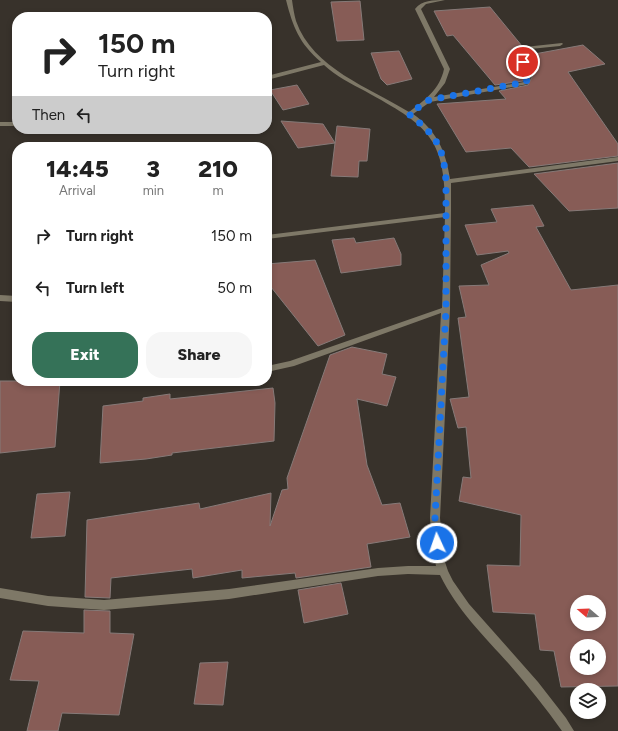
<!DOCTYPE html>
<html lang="en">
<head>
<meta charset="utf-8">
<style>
	:root { --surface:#fff; --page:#f6f6f6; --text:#222; --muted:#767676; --accent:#357258 }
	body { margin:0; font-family:Figtree,sans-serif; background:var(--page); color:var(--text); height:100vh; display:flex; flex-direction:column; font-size:15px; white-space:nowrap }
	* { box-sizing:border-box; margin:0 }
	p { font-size:13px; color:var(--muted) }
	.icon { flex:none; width:22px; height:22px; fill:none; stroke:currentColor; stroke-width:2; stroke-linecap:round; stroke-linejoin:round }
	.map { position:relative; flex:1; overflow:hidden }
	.drawer { position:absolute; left:12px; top:142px; width:260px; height:244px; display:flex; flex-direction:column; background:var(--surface); border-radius:16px; box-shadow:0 2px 6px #0003 }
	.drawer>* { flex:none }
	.hud { position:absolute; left:12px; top:12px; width:260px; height:122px; border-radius:16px; box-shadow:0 2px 6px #0003; background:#fff; color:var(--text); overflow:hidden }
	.needle { width:26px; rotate:289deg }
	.controls { position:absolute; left:570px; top:595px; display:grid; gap:8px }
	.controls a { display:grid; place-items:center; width:36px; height:36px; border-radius:50%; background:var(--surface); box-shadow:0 2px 6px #0003; font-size:20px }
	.pin { position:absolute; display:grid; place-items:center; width:34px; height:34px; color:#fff; margin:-17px; border:2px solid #fff; border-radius:50%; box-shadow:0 1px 4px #0007 }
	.me { position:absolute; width:44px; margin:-22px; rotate:357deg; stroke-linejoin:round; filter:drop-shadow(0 0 3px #0008) }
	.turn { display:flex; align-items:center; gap:14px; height:84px; padding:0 20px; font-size:18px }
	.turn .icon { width:52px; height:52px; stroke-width:2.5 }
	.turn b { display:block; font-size:28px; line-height:34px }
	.then { display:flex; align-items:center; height:38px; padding:0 20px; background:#0003; gap:8px; font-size:15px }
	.eta { display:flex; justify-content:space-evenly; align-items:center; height:68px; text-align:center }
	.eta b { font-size:24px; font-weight:800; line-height:28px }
	.action { display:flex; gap:8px; margin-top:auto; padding:8px 20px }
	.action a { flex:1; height:46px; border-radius:16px; background:var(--accent); color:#fff; font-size:16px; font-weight:800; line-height:46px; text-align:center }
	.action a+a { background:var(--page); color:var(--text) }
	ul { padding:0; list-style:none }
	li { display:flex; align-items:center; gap:12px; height:52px; padding:0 20px }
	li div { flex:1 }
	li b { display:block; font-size:15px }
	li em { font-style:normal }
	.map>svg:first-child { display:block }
	.building { fill:#875c56; stroke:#867a78; fill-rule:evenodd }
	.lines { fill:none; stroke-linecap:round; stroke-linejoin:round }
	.minor { fill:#7e7867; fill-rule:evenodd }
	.route { stroke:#1a73e8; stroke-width:7; stroke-dasharray:0 12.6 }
</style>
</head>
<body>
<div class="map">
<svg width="618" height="731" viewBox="0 0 618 731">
	<rect width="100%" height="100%" fill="#38322b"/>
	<path class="building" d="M360,1L364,40L337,41L331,2Z
		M490,7L522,46L515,47L513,49L524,74L523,81L495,85L453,35L447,36L434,11Z
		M583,45L605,64L568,72L618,144V156L529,167L511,148L466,152L437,104L506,99L499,91L528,85L533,75L522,51H526L529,55Z
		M399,51L412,79L387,85L381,79L371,53Z
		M297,85L309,104L283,110L270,90Z
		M281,121L323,124L335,143L337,126L370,129L367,161H359L358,177L331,176L335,143L298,148Z
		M618,163V208L569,211L534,174Z
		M533,205L544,226L536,227L571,290L618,285V686L561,687L554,651L540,650L535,614L493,612L487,565L520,566L521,515L459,501L463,477L471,478L466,427L458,428L450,399L469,397L458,318L466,317L459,286L489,285L481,265L509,253L508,251L477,255L465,225L497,222L491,209ZM577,602H599V624H577ZM577,646H599V668H577Z
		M354,238L356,243L394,238L401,254V265L341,273L332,240Z
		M315,260L345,335L318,346L267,282V264Z
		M352,347L387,354L382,374L396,377L387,406L357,399L367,465L382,505L400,503L410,537L367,544L371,567L296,578L295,573L242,578V570L193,578L192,569L111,578L110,598L85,597L87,520L199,503L200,509L271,493L270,526L282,490L288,489L287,478L330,355Z
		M0,381H60L55,447L0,453Z
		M273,388L275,403L274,441L172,453V455L146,459L100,463L103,406L143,401V398L170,394V399Z
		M70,492L65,536L31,538L37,494Z
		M341,583L348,614L304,623L298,590Z
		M84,610L110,611V633L134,634L119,715L62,713L58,731H27L39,681L10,680L23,631L84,633Z
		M228,662L223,705L194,704L200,663Z"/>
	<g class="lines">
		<path class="minor" d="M286,0H292C293,7 294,14 296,21C313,69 369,87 409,112C425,100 440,89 444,69L415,9C422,0 433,0 445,0L426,4L421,9L450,69L445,83L434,97L524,82L526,74L514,49L515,48L562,43L563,44L560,46L520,50L532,74L528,84L430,102L413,114C436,130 446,151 450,179L618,157V161L451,183V211L450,309L440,518L444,559L448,571L453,581L469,604L538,682L566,718L574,731H562C546,708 528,686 509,664C484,636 457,610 440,575L408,574L378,576L229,599L104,610L48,606L0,598V588L48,596L104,600L229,589L378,568L408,566H436L432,545L430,518L441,313L294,366L267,372V366L290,361L442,308L445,217L267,239V235L445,213C446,137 428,126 365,91C351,84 336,76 324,65L267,80V76L321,62C299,43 293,27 286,0Z
			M0,122H17V126H0Z
			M0,295L17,296V302L0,301Z"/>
	</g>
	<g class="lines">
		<path class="route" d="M437,543L435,518L446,309V181C443,145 437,137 409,114L429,100L526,82L529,74L523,62"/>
	</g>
</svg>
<div class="controls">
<a><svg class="needle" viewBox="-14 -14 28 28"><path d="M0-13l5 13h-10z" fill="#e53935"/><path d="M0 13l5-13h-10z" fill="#767676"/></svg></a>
<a><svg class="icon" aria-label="sound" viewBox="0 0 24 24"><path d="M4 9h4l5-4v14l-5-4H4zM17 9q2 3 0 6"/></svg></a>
<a><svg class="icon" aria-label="layers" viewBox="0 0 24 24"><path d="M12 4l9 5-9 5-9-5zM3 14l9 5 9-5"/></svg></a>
</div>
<div class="pin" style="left:523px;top:62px;background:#d93025"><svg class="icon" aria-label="arrive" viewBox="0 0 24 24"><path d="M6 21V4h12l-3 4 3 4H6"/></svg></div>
<svg class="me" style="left:437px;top:543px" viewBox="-20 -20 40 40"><circle r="17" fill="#1a73e8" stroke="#fff" stroke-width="3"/><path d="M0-11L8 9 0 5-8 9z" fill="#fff"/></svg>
<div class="hud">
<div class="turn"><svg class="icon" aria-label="right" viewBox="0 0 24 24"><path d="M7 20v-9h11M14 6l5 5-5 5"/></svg><div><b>150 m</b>Turn right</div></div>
<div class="then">Then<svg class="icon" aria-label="left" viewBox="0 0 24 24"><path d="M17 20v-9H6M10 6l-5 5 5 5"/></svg></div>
</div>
<section class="drawer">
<div class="eta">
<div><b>14:45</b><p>Arrival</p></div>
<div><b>3</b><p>min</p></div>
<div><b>210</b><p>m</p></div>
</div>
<ul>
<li><svg class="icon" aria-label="right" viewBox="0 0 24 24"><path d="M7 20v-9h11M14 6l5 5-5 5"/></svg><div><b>Turn right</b></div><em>150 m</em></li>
<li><svg class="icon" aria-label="left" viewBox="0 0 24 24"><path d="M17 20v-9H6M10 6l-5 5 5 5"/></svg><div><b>Turn left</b></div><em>50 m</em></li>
</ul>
<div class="action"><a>Exit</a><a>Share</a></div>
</section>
</div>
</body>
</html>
